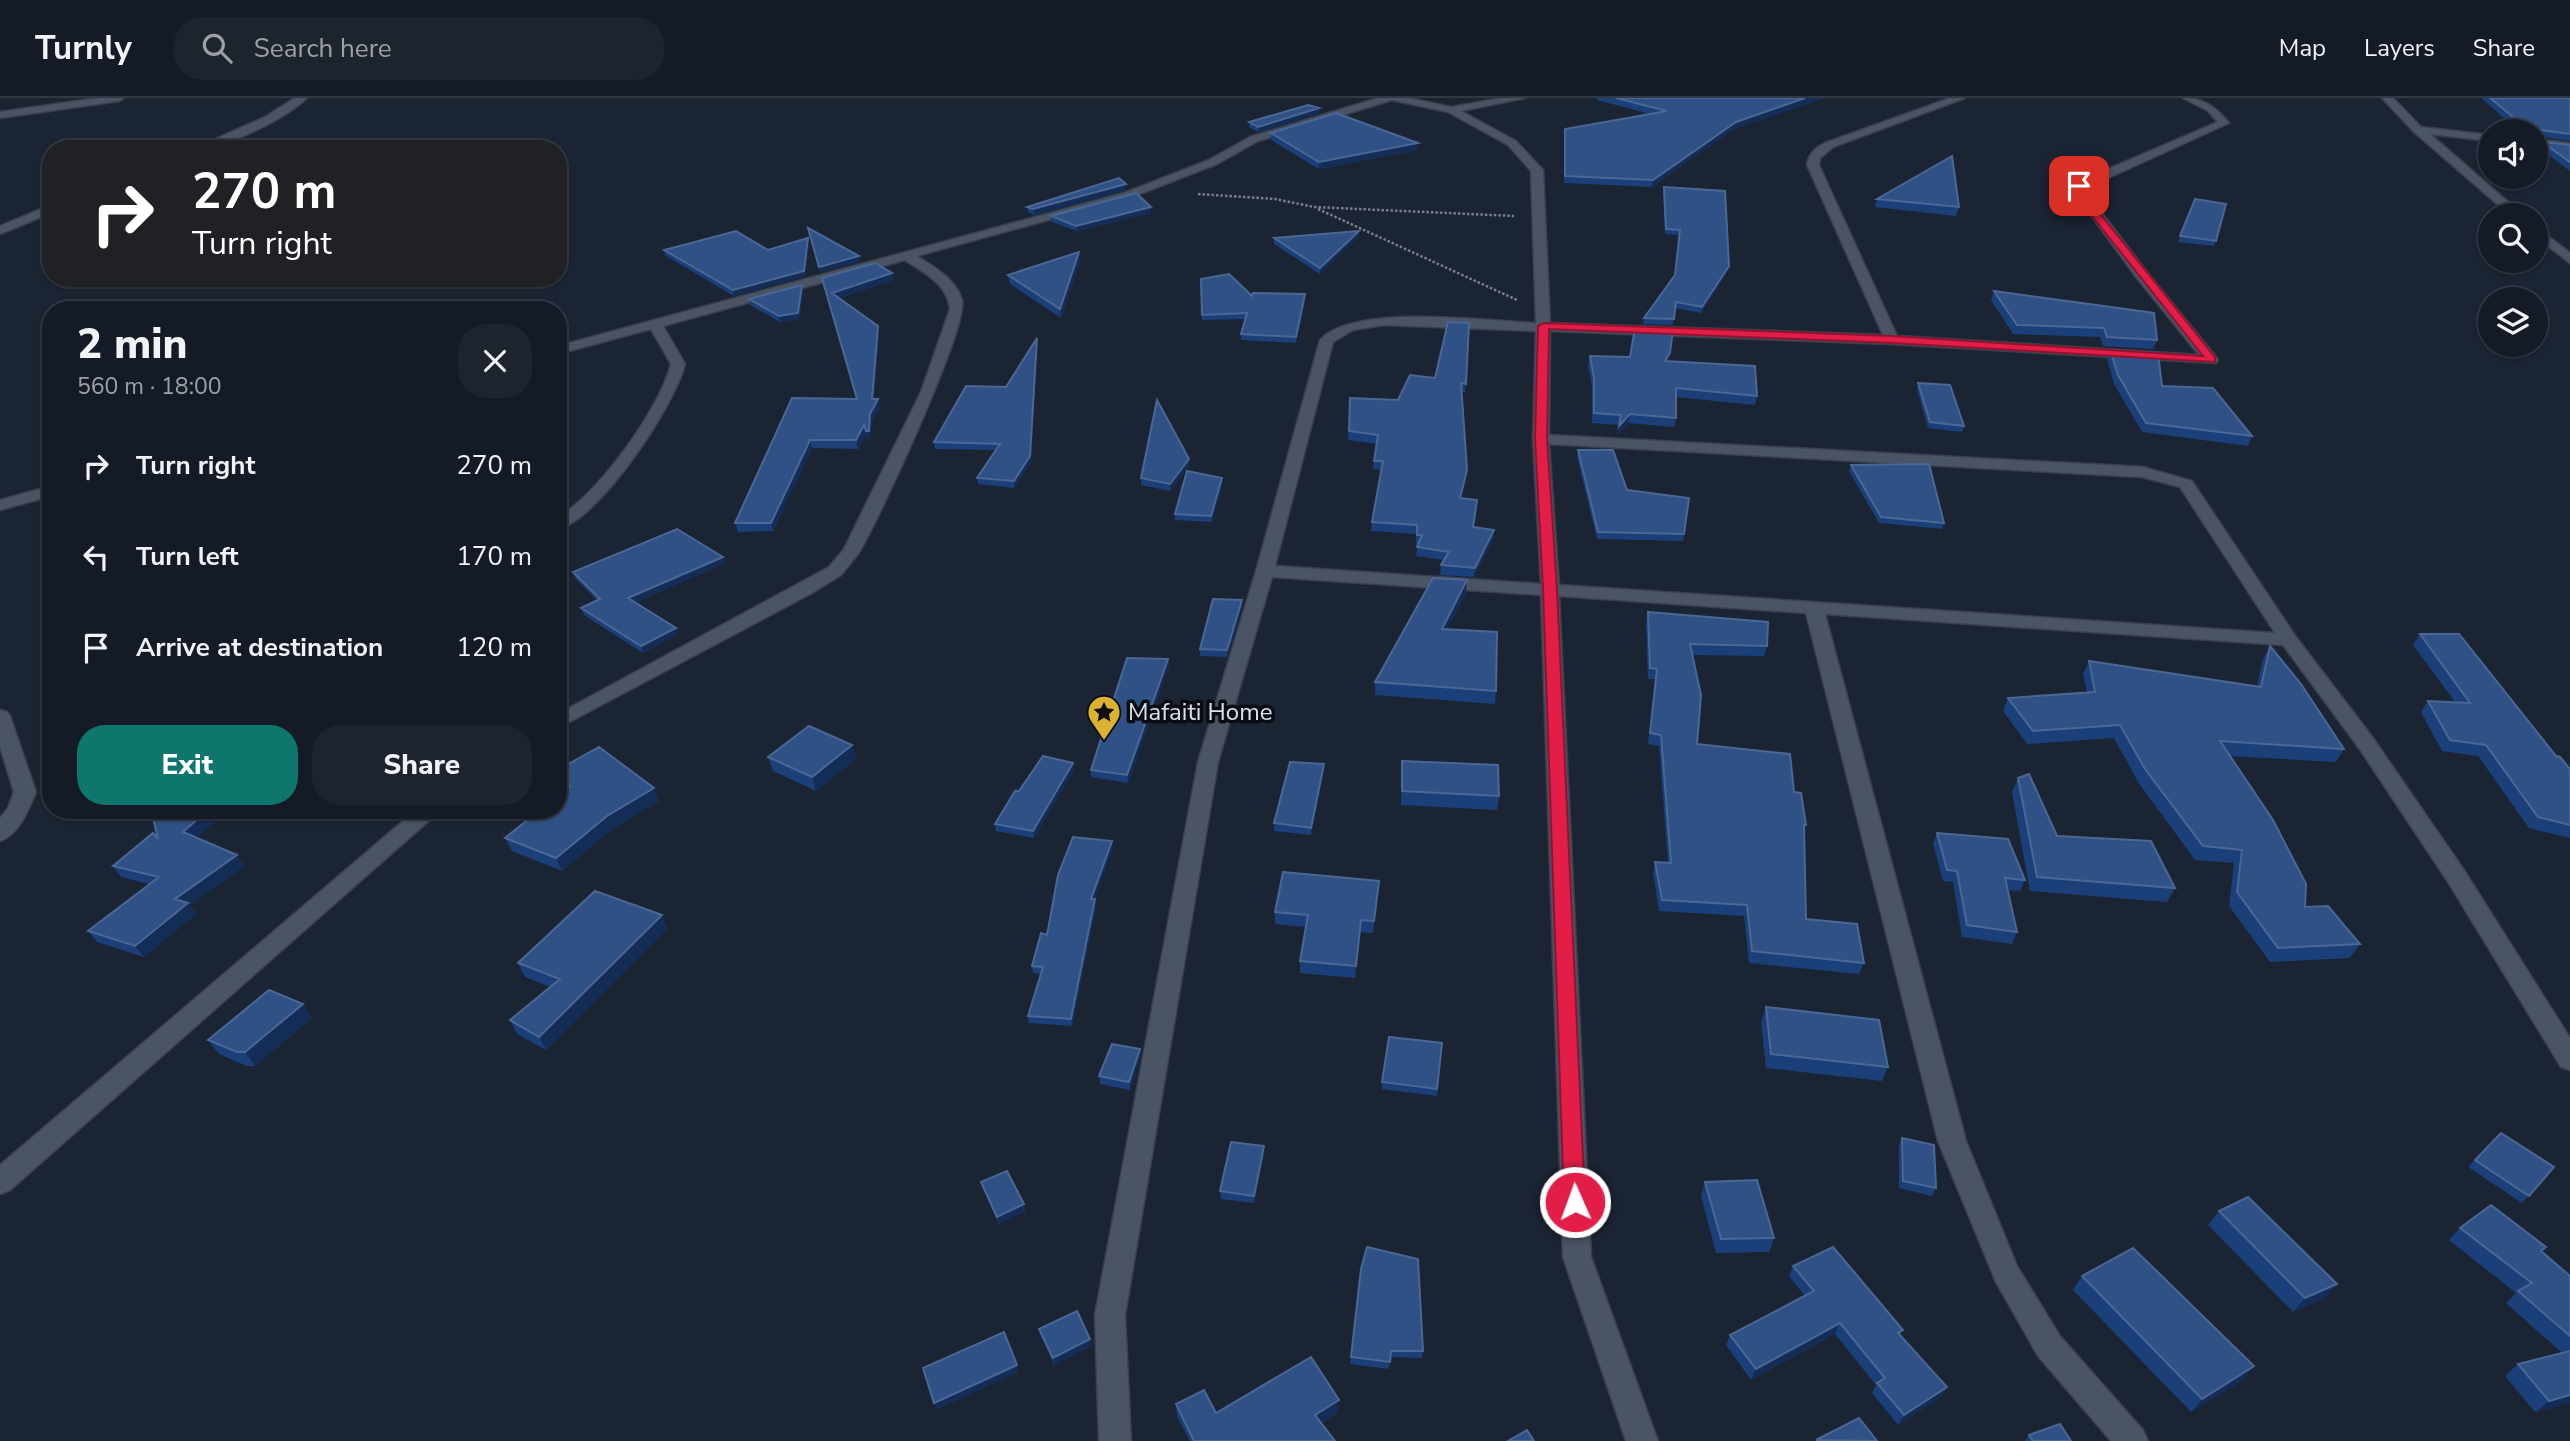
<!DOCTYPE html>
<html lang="en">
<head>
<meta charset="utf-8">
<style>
	:root { --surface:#141b26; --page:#1d242e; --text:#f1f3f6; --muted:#9da1a7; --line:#333943; --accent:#0f766e }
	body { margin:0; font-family:"Nunito Sans",sans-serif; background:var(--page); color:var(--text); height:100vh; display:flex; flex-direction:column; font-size:26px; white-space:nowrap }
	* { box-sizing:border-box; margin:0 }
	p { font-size:23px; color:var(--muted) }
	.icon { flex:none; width:38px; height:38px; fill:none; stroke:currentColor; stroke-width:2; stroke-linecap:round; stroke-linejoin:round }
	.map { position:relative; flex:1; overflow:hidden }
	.side { position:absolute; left:42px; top:203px; width:525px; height:518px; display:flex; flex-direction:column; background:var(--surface); border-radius:28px; box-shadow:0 2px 5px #0004,0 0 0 2px var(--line) }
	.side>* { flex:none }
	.hud { position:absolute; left:42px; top:42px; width:525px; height:147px; border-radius:28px; box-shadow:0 2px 5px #0004,0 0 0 2px var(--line); background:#202124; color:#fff; overflow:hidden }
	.fabs { position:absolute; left:2478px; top:21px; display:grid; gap:14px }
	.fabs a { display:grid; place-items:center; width:70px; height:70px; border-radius:50%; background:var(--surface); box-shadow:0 2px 5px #0004,0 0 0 2px var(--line); font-size:35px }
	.pin { position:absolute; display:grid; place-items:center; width:60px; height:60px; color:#fff; margin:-30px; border-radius:14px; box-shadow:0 4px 10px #0006 }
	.me { position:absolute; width:77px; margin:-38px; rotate:358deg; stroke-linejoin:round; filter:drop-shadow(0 0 5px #0008) }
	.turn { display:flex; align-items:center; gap:24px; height:147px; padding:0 35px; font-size:32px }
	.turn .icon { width:91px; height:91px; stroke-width:2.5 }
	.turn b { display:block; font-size:49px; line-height:60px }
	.round { display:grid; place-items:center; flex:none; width:74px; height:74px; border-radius:28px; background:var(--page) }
	.head { display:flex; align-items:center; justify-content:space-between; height:119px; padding:0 35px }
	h1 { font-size:42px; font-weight:800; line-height:52px }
	.action { display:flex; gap:14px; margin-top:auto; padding:14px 35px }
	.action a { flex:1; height:80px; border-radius:28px; background:var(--accent); color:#fff; font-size:28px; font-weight:800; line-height:80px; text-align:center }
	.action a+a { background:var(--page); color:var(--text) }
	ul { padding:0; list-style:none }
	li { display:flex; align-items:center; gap:21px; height:91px; padding:0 35px }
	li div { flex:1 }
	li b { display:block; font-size:26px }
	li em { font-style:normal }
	header { display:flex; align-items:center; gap:42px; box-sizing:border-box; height:98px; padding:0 35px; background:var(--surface); border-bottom:2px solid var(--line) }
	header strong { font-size:33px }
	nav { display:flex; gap:38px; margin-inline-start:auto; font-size:24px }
	.search { width:490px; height:63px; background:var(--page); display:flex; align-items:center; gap:18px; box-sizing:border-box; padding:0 24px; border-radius:28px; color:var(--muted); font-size:26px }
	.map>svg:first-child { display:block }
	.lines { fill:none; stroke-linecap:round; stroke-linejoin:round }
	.street-casing { stroke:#39404b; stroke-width:3 }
	.path { stroke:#78808c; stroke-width:2.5; stroke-dasharray:2.5 2; stroke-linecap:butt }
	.street { fill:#4a5465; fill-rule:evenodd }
	.wall { fill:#1b3f79 }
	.shaded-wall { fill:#132d57 }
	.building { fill:#305185; stroke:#4b6795; stroke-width:2 }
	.route { fill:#e11d48; stroke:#92132f; stroke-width:2 }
	.labels { text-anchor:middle; stroke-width:7; stroke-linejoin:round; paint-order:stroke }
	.poi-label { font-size:24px; fill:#dbe1eb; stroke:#090d13; text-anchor:start }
</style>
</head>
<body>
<header>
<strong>Turnly</strong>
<div class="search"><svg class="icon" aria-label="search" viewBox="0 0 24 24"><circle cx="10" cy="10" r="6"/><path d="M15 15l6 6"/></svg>Search here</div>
<nav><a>Map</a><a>Layers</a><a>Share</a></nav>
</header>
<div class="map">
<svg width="2570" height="1343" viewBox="0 0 2570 1343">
	<rect width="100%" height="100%" fill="#1b2432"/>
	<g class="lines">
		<defs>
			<path id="street" d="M98,0H124L119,3L0,20V14Z
				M295,0H307C284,22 224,51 193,51L265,19Z
				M1378,0H1409L1451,9L1502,0H1525L1461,13L1516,43L1543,72L1550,225L1883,237L1807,67C1809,55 1815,50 1825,45L1950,0H1965L1833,49L1820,60L1819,67L1897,238L2199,257L2136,179L2072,91L2078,84L2218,24L2208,13L2183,0C2204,0 2216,9 2229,25L2084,91L2146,173L2216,259L2218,262L2216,265L1892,246L1550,233L1549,337L2143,369L2192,383L2296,539L2373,640L2464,772L2570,940V972L2561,969L2448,784L2359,650L2283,547L1825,516L1966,1043L2017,1168L2060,1238L2143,1332L2148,1343H2111L2038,1258L1996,1184L1938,1043L1806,515L1559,498L1591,1159L1658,1343H1626L1563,1159L1541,497L1272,479L1218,664L1125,1217L1131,1343H1099L1095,1217L1198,664L1256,473L1320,242C1354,205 1486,223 1536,225L1531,73L1508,47L1448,14L1392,2L1258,43L1217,66L1132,99L917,158C934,169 956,181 962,202C969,227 877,427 858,456L841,477L812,495L558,630V616L829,469L844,451L921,294L950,211C947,185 924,175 905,162L663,228L685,266C675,307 600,421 558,431V419C598,397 660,310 671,266L651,231L558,256V248L1124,95L1209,62L1250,39ZM1384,227L1536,233L1533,341L1541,486L1275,468L1333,244L1353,232ZM1549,346L2142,379L2180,389L2275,535L1559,487Z
				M2382,0H2393L2421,29L2490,37V43L2430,36L2523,117H2510L2414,34Z
				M2536,41L2570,45V51L2536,47Z
				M51,107V115L0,136V128Z
				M2536,129L2570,155V165L2536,139Z
				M51,388V398L0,412V402Z
				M0,612L7,614L10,618L36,694C29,711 19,737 0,743V720L8,710L14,694L0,649Z
				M416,712H441L10,1092L0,1096V1067Z"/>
		</defs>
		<use href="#street" class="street-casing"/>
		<path class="path" d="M1198,96L1275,101L1314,109L1514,118
			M1318,111L1517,202"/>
		<use href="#street" class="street"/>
	</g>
	<path class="wall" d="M1597,0H1824L1734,31L1652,89L1564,85L1565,31L1650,16L1597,2Z
		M2481,0H2570V43L2537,38L2536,41V33H2519Z
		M1319,10V15L1258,34L1249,29V24Z
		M1271,35L1418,45V52L1319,71L1271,42Z
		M2542,44L2570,47V73L2539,50Z
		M1126,86V91L1123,93L1034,117L1028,114L1027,109Z
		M1664,89L1728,173L1701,215L1675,210L1673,227L1643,226L1644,220L1675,178L1679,137L1665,136L1663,94Z
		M1877,101L1959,109L1956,118L1875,109Z
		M2195,101L2216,143L2214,148L2178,144Z
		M1151,115L1077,133L1052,124L1051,118Z
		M1359,133V138L1320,176L1274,146V140Z
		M809,146L805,178L734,198L666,158L664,152H768Z
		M1080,163L1061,220L1010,186L1008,177Z
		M822,180L894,182L840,200L879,236L874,301L880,309L872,324L870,341H867L866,336L858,351L812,350L773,433L738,434L735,425L792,300L856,301Z
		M1201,181L1252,198L1305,196V202L1296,245L1241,242V236L1245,221L1202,222Z
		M803,192L799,221L780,224L750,207L749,201Z
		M1994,193L2157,242L2153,251L2103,248L2100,239L2013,236L1991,202Z
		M1469,225L1465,294H1462L1466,381L1461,400L1474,429L1494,432L1493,441L1474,479L1440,477L1441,467L1444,462L1416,458L1418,446H1416V436L1371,433L1372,424L1381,372L1373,371L1377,346L1348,342L1350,300L1398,302L1435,280Z
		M1037,246L1031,364L1014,390L978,386L977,380L996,352L935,351L934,344L1006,289Z
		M2110,252L2162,288L2252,338L2248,348L2142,334L2114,286L2107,261Z
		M1590,258L1668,263L1757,298L1755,307L1676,299V320L1674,329L1628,325L1617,338L1619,327L1592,325V289L1588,267Z
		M1918,285L1964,328L1962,334L1928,330L1917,291Z
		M1578,352L1627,392L1684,436L1683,443L1597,441L1577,359Z
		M1189,361V368L1170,393L1141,387V380Z
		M1851,367L1944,425L1942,431L1879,425L1849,373Z
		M1222,386L1212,424L1175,422V416Z
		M725,465L635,505L676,530L678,536L643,555L584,517L581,510L597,502L576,481L573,474Z
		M1466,495L1447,531L1496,593L1495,606L1375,597V584Z
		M1242,502V509L1227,559L1200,558V551Z
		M1648,514L1767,548L1764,558L1692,557L1697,646L1794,694L1806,727L1804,734L1806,821L1864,865L1859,876L1749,865L1744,818L1659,813L1653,775L1655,764H1668L1659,648L1648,646L1655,581H1648L1646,524Z
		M2420,536L2570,671V740L2529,730L2478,658L2442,653L2421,614L2428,603L2455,604L2413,547Z
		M2270,548L2344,651L2336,664L2230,658L2305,809L2360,846L2350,860L2270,864L2229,808L2234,765L2195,762L2138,684L2114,640L2027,646L2003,613L2008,600L2087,594L2083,576L2089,563L2257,588L2263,561Z
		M1168,561L1169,568L1128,685L1091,679V672Z
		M852,647L856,661L816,693L773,673L768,659Z
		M1402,663L1499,698L1497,712L1401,707Z
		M558,672L659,703L612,731L562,773L512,753L505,740L564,693L558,688Z
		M1074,672L1034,740L996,733L995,726L1019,693Z
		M1324,673L1311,737L1274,733V725Z
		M2018,680L2057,738L2175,790L2167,804L2030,793L2012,694Z
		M229,712L196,739L237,757L244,768L190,807L196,816L144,859L97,844L88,833L149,786L121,779L113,768L158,741Z
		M1937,735L2025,782L2020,793L2008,792L2017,834L2012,846L1962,839L1953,784L1943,783L1933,746Z
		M1113,750L1094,801L1096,809L1072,928L1029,925L1028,918L1041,876L1033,875L1032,868L1047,837Z
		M1379,783L1373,835L1360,834L1355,880L1300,875V863L1306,829L1275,826V814Z
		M668,830L546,952L517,936L510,922L551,889L525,879L518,865Z
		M1766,910L1888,969L1882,983L1766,970L1761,924Z
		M312,920L255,968H247L219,956L208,942Z
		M1442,945L1437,998L1382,991V984Z
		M1140,959L1130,992L1100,986L1099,978Z
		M2501,1035L2554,1069L2522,1105L2468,1069Z
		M1902,1040L1936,1090L1932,1098L1899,1090V1047Z
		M1264,1048V1056L1254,1105L1221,1101L1220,1093Z
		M981,1084L1026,1113L999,1126L983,1091Z
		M1705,1084L1774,1140L1769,1154L1716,1155L1701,1098Z
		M2219,1113L2337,1186L2325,1200L2293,1214L2208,1127Z
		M2460,1130L2542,1154L2570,1178V1305L2535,1314L2505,1278L2518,1266L2562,1255L2506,1205L2516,1195L2449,1142Z
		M1793,1168L1903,1232L1900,1237L1947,1289L1941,1299L1898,1327L1872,1295L1876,1287L1835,1236L1751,1282L1726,1247L1730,1237L1804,1197L1789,1178Z
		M1361,1171L1423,1253L1422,1260L1390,1259L1389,1271L1350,1266Z
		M2082,1178L2243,1282L2191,1314L2073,1192Z
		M1039,1231L1090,1241L1091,1248L1054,1267L1041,1238Z
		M1176,1306L1216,1315L1338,1314L1321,1325L1335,1343H1190L1177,1318Z
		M2029,1337L2071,1343H2025Z"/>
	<path class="shaded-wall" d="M1805,0H1824L1734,31L1652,89L1653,82L1736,24Z
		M1319,10V15L1258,34V29Z
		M1418,45V52L1319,71V64Z
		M1126,86V91L1123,93L1034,117L1033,111Z
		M1151,109V115L1077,133L1076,128Z
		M1359,133V138L1320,176V170Z
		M808,140L809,146L805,178L734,198L733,192Z
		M1079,154L1080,163L1061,220L1060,211Z
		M859,158L860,164L820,174L819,169Z
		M1729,168L1728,173L1701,215L1702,209Z
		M892,175L894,182L834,202L832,195Z
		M802,187L803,192L799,221L780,224L779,218Z
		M1305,196V202L1296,245V239Z
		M878,228L879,236L873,309L872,301Z
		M1037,240V246L1031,364L1014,390V383Z
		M878,301L880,309L872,324L870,341H867L866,333L870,316Z
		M1630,316L1628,325L1617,338L1619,328Z
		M864,327L866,336L858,351L856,342Z
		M810,342L812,350L773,433L771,425Z
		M1189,361V368L1170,393V386Z
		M1467,372L1466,381L1459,409L1460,400Z
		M1222,380V386L1212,424L1211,418Z
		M1494,432L1493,441L1474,479L1475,470Z
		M723,459L725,465L630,507L628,500Z
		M1467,482L1466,495L1441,543L1442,531Z
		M1242,502V509L1227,559V552Z
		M676,530L678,536L643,555L641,548Z
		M1168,561L1169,568L1128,685L1127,677Z
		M852,647L856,661L816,693L812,679Z
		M1073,665L1074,672L1034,740L1033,733Z
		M1324,666V673L1311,737V730Z
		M654,690L659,703L612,731L562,773L556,760L607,718Z
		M208,712H229L190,745L183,734Z
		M1112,743L1113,750L1092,809L1091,801Z
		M237,757L244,768L190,807L196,816L144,859L135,848L175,801Z
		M1095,801L1096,809L1072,928L1071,921Z
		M662,817L668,830L546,952L539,939Z
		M303,906L312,920L255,968L245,954Z
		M1140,951V959L1130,992L1129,984Z
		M1264,1048V1056L1254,1105V1098Z
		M1024,1106L1026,1113L999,1126L997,1119Z
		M2337,1186L2325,1200L2293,1214L2305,1200Z
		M1840,1225L1835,1236L1751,1282L1756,1271Z
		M1090,1241L1091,1248L1054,1267L1053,1260Z
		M1017,1267L1018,1274L937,1312L934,1305Z
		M2254,1268L2243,1282L2191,1314L2202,1301Z
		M1947,1289L1941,1299L1898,1327L1904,1317Z
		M2570,1297V1305L2535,1314L2549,1303Z
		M1339,1302L1338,1314L1314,1329L1315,1317Z"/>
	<path class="building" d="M1616,0H1805L1736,24L1653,82L1565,78V31L1667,13Z
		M2490,0H2570V36L2540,32L2537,39L2536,33H2530Z
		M1308,7L1319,10L1258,29L1249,24Z
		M1336,15L1418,45L1319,64L1271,35Z
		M2542,44L2570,47V64Z
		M1952,58L1959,109L1877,101Z
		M1119,80L1126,86L1033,111L1027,109Z
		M1664,89L1725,93L1729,168L1702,209L1676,204L1674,221L1644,220L1675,177L1680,132L1666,131Z
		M1136,95L1151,109L1076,128L1051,118Z
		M2195,101L2226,106L2216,143L2180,138Z
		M808,130L859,158L819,169Z
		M736,133L768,152L808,140L804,173L733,192L664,152Z
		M1359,133L1320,170L1274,140Z
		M1079,154L1060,211L1008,177Z
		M875,165L892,175L832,195L878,228L872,301H878L870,316L869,333H866L864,327L856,342H810L771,425H735L792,300L857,301L822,180Z
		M1229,176L1252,198L1253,195L1305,196L1296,239L1241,236L1247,215L1202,217L1201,181Z
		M802,187L798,215L779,218L749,201Z
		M1994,193L2154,215L2157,242L2107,239L2104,230L2017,227Z
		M1448,224L1469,225L1466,286L1461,285L1467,372L1460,400L1477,402L1473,429L1494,432L1475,470L1441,467L1449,454L1417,449L1422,437H1417V427L1372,424L1383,363H1374L1378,337L1349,333L1350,300L1398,302L1410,277L1435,280Z
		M1635,230L1673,231L1670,255L1665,263L1755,268L1757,298L1676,290V320L1630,316L1619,328L1621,317L1594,315V280L1590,258L1630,259Z
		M1037,240L1030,358L1014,383L977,380L1000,346L934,344L966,288L1006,289Z
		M2110,252L2158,255L2162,288L2213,290L2252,338L2146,325L2118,277Z
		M1918,285L1950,287L1964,328L1930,324Z
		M1157,302L1189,361L1170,386L1141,380Z
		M1578,352H1613L1627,392L1689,400L1684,436L1598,434Z
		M1929,366L1944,425L1881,419L1851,367Z
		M1187,373L1222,380L1211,418L1175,416Z
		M677,431L723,459L628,500L676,530L641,548L581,510L600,501L573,474Z
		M1433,480L1467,482L1442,531L1497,534L1496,593L1375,584Z
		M1213,501L1242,502L1227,552L1200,551Z
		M1648,514L1768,524L1767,548L1690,546L1701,597L1697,646L1790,656L1794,694L1801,695L1806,727H1804L1806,821L1857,826L1864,865L1752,853L1747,807L1662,802L1655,764L1671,765L1661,637L1650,635L1657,571L1650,570Z
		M2420,536H2459L2556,658L2560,659L2570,671V727L2538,719L2486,647L2450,642L2428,603L2470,605Z
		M2270,548L2301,586L2344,651L2220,643L2273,722L2306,786L2305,809L2328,808L2360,846L2278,850L2237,794L2242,752L2203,748L2145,671L2120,627L2033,633L2008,600L2095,594L2089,563L2261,589Z
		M1127,560L1168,561L1127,677L1091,672Z
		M809,628L852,647L812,679L768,659Z
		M599,649L654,690L607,718L556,760L505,740L540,712H558V697L570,688L558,679V672Z
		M1043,658L1073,665L1033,733L995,726L1015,693H1019Z
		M1402,663L1498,667L1499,698L1402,693Z
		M1290,664L1324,666L1311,730L1274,725Z
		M2029,676L2057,738L2151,743L2175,790L2037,779L2018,680Z
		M151,712H208L183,734L237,757L175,801L188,805L135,848L88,833L159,779L113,768L153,735L158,741Z
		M1937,735L2008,741L2025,782L2005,780L2017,834L1967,827L1957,773L1947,772Z
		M1073,739L1112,743L1091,801H1095L1071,921L1028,918L1043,869L1032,868L1041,835L1047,837L1058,777Z
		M1283,774L1379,783L1374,823L1361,822L1356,868L1300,863L1308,817L1275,814Z
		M595,793L662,817L539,939L510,922L560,881L518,865Z
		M269,892L303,906L245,954H237L208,942Z
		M1766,909L1879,922L1888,969L1771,956Z
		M1389,939L1442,945L1437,991L1382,984Z
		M1112,946L1140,951L1129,984L1099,978Z
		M2501,1035L2554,1069L2529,1098L2475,1062Z
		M1902,1040L1934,1047L1936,1090L1903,1083Z
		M1231,1044L1264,1048L1254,1098L1220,1093Z
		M1007,1073L1024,1106L997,1119L981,1084Z
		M1757,1082L1774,1140L1721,1141L1705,1084Z
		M2248,1099L2337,1186L2305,1200L2219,1113Z
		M2491,1107L2546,1149L2541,1153L2570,1178V1238L2518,1193L2532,1185L2460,1130Z
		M1367,1149L1418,1161L1423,1253H1391L1390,1264L1351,1259L1361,1171Z
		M1833,1149L1903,1232L1898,1235L1947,1289L1904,1317L1877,1285L1885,1280L1840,1225L1756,1271L1730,1237L1814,1193L1793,1168Z
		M2133,1150L2254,1268L2202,1301L2082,1178Z
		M1077,1213L1090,1241L1053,1260L1039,1231Z
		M1004,1234L1017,1267L934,1305L923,1270Z
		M2570,1253V1297L2549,1303L2518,1266Z
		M1311,1259L1339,1302L1315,1317L1335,1343H1194L1176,1306L1204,1292L1216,1315Z
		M1859,1320L1877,1343L1816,1342Z
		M2060,1326L2071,1343H2033L2029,1337Z
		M1527,1332L1534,1343H1508Z"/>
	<path class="route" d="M2079,85L2083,88L2085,97L2215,259V264L1892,245L1549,231L1547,341L1557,491L1585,1104L1582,1110L1575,1113L1567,1110L1564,1104L1543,491L1535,341L1538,228L1544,225L1892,238L2203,258L2077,99L2074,88Z"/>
	<defs>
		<symbol id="sight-pin" viewBox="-11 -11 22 30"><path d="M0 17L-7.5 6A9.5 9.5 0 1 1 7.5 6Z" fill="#ddb233" stroke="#090d13"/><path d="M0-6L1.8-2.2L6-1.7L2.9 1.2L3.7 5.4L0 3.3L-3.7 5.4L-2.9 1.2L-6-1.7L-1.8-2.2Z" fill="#111"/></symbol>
	</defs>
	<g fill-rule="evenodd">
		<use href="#sight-pin" x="1085" y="595" width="38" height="52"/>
	</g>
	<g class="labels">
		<g class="poi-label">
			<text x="1128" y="622">Mafaiti Home</text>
		</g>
	</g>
</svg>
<div class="fabs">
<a><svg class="icon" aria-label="sound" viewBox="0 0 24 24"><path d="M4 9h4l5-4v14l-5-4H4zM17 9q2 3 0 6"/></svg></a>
<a><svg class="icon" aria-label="search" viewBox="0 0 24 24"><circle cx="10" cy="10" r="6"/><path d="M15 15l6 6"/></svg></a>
<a><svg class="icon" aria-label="layers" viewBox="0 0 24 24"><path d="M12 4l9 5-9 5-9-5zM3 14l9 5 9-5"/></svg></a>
</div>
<div class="pin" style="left:2079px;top:88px;background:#d93025"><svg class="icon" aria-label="arrive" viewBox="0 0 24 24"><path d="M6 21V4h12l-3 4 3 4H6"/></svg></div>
<svg class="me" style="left:1575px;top:1104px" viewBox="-20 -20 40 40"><circle r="17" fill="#e11d48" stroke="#fff" stroke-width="3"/><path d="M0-11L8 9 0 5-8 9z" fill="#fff"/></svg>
<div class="hud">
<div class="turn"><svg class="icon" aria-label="right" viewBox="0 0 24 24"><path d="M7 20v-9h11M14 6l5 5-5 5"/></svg><div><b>270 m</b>Turn right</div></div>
</div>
<section class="side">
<div class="head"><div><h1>2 min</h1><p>560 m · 18:00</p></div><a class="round"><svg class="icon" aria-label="close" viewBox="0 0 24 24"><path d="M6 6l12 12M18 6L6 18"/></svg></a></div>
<ul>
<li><svg class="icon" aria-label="right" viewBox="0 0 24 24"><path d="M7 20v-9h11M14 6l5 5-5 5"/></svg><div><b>Turn right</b></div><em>270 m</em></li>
<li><svg class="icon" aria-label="left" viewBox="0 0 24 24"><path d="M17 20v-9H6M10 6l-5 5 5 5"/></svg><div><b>Turn left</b></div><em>170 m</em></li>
<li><svg class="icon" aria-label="arrive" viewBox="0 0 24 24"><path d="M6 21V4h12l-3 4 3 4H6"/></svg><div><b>Arrive at destination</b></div><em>120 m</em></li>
</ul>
<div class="action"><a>Exit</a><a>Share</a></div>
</section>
</div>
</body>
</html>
